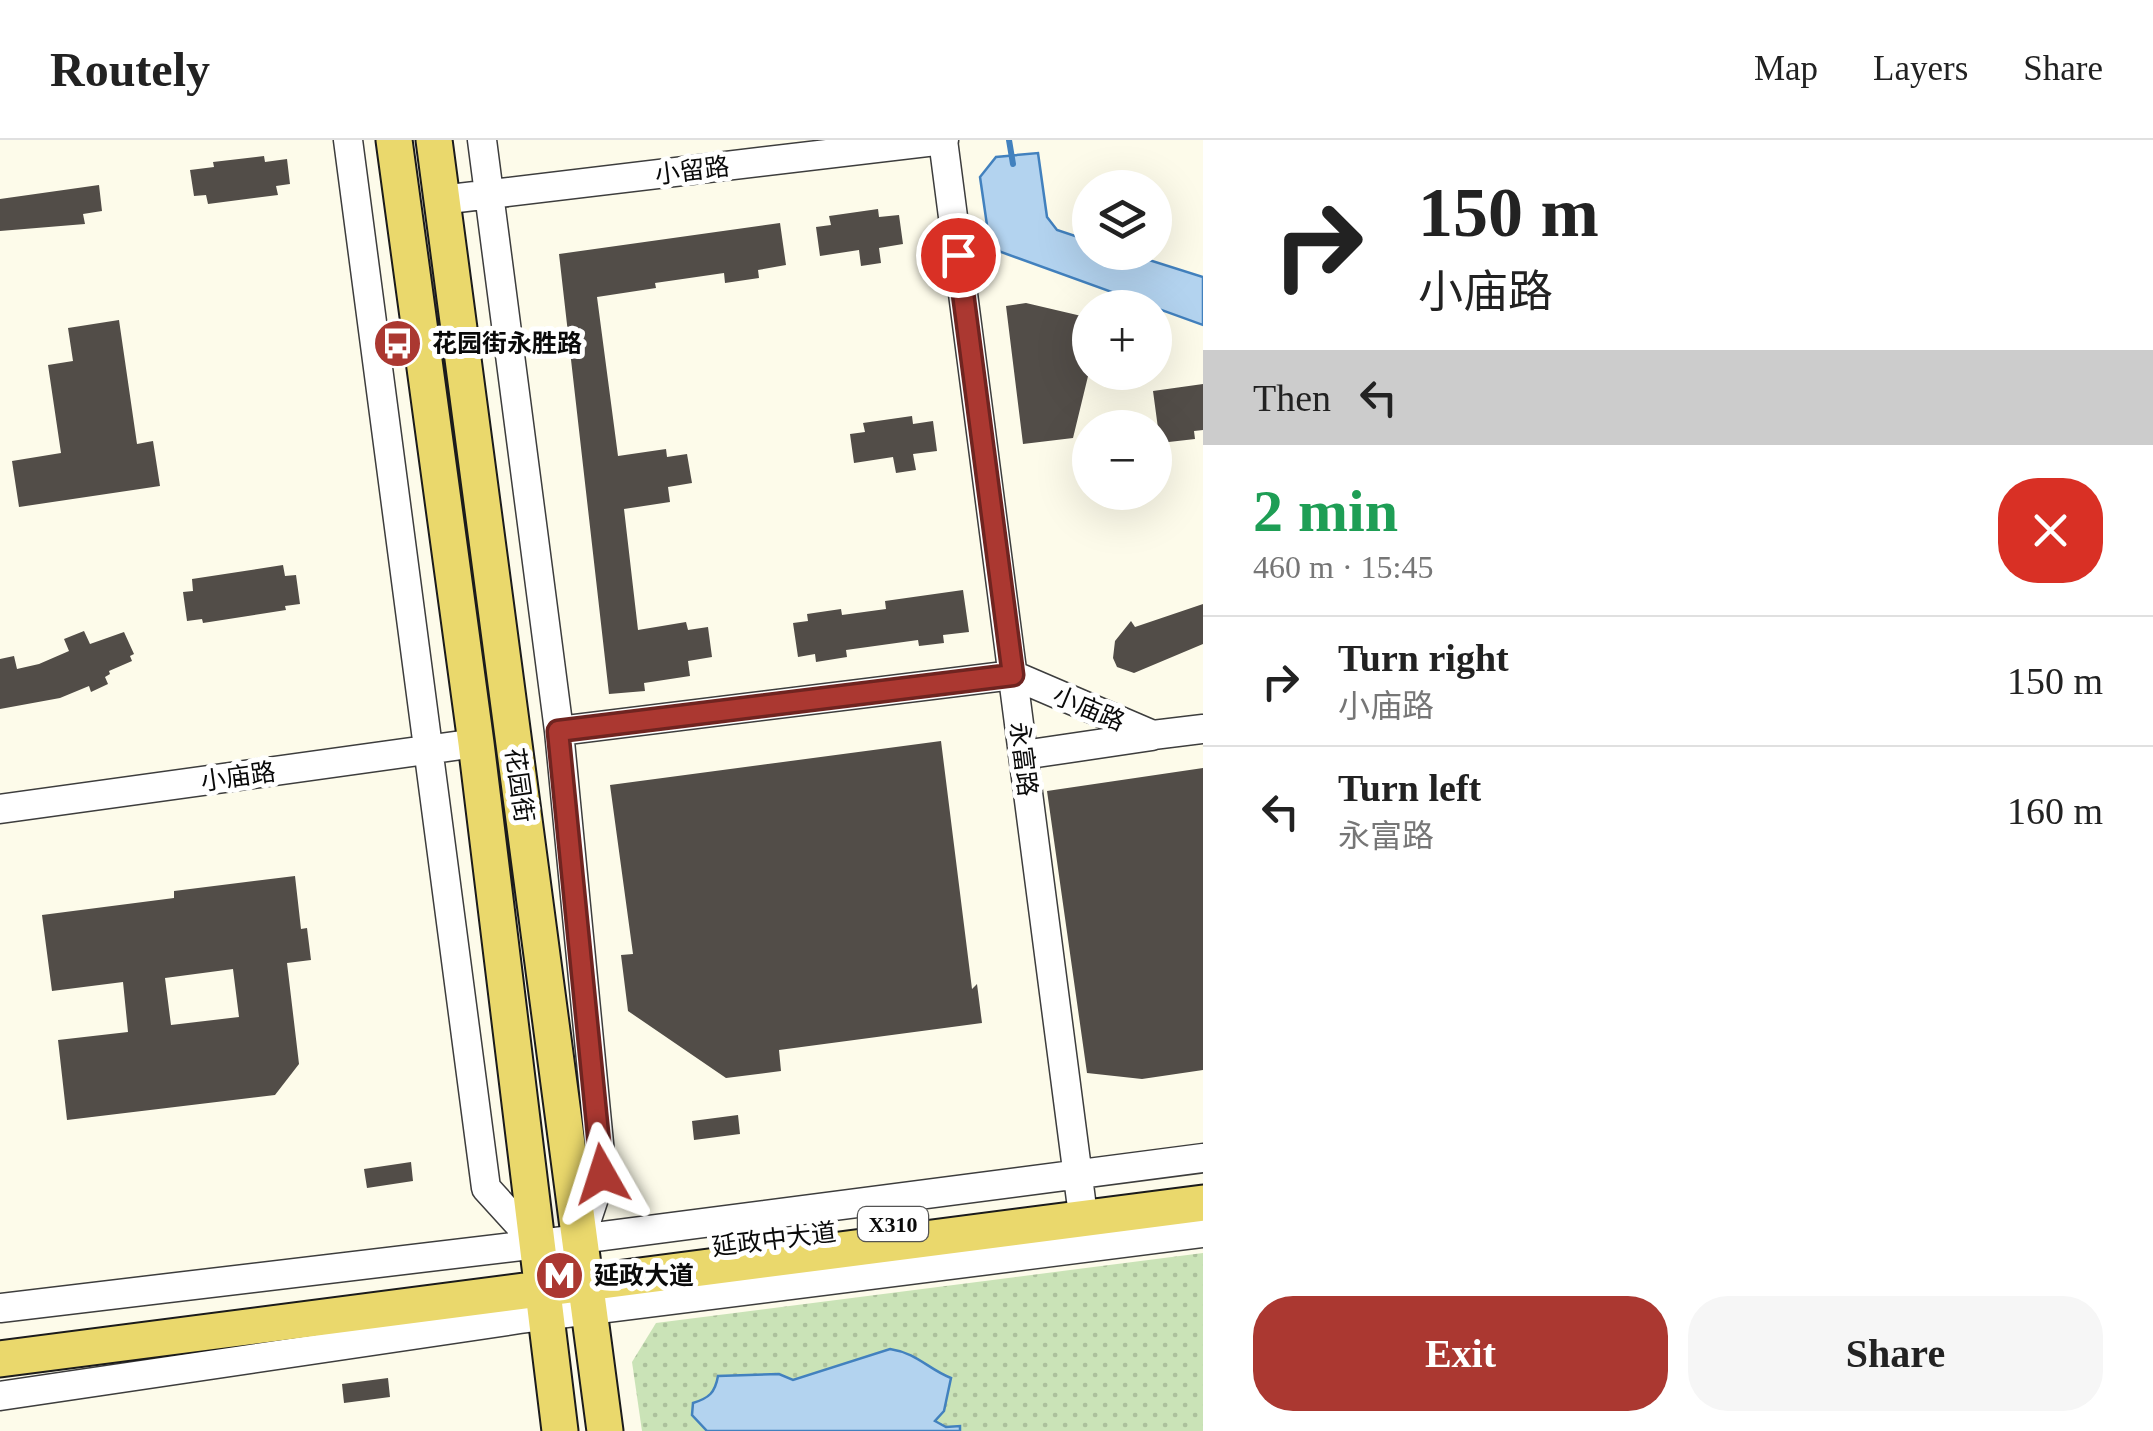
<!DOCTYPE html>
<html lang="en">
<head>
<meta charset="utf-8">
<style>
	:root { --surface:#fff; --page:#f6f6f6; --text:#222; --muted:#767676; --line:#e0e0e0; --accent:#ab3831 }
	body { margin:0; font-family:"Times New Roman","Noto Sans SC",serif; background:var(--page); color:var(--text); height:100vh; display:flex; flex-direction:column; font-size:38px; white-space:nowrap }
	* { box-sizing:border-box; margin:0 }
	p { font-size:32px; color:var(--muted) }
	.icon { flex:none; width:55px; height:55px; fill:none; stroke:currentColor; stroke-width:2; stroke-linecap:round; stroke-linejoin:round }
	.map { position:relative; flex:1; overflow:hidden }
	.side { display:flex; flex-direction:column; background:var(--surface); width:950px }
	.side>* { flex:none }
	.top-card { background:#fff; color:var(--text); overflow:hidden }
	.buttons { position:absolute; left:1072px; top:30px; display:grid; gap:20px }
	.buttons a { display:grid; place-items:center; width:100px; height:100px; border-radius:50%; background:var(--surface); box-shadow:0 10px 40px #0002; font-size:50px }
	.pin { position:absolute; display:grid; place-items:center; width:85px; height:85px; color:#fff; margin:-42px; border:5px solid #fff; border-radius:50%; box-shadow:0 2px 10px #0007 }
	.me { position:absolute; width:110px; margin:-55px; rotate:354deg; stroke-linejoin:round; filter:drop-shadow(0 0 8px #0008) }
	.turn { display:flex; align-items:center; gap:35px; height:210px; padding:0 50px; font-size:45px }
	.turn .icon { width:130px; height:130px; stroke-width:2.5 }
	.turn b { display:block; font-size:70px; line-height:85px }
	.then { display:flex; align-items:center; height:95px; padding:0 50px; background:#0003; gap:20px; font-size:38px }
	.round { display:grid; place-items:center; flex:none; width:105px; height:105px; border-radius:40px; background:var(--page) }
	.overview { display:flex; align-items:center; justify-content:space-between; height:170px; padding:0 50px }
	h1 { font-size:60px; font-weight:700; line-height:75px; color:#1e9e55 }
	.button { display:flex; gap:20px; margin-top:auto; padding:20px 50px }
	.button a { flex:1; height:115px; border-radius:40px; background:var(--accent); color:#fff; font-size:40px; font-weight:700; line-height:115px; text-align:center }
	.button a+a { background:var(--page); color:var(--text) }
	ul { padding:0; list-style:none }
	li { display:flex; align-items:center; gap:30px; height:130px; padding:0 50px; border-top:2px solid var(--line) }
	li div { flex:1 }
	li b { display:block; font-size:38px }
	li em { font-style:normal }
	header { display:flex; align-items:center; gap:60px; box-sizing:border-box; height:140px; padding:0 50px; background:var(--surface); border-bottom:2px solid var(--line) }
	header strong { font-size:48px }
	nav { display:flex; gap:55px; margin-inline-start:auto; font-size:35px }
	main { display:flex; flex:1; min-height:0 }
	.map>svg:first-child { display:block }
	.park { fill:url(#park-dots) }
	.water { fill:#b3d3ef; stroke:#4281be; stroke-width:2.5 }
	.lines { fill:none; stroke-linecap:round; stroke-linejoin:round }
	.stream { stroke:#4281be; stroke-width:6 }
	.building { fill:#524d48; fill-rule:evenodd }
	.minor-casing { stroke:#3d3d3d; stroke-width:31 }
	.major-casing { stroke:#1b1b1b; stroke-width:39 }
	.minor { stroke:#fff; stroke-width:28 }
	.major { stroke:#ead86c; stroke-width:35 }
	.route-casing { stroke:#6f2420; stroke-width:25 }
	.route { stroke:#ab3831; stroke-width:18 }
	.labels { text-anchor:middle; stroke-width:10; stroke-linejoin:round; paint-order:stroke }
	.shield { fill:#fff; stroke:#545454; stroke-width:2.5 }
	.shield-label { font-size:22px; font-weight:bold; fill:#0a0a0a }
	.street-label { font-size:25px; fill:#0a0a0a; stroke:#fff }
	.poi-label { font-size:25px; font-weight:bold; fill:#0a0a0a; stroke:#fff; text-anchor:start }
</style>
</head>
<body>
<header>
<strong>Routely</strong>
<nav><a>Map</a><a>Layers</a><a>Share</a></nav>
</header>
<main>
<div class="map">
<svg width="1203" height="1291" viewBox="0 0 1203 1291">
	<defs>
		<pattern id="park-dots" width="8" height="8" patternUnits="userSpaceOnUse" patternTransform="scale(2.5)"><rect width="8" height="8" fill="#cae3b7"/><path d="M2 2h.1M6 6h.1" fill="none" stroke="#acc19c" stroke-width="1.8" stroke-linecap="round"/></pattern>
	</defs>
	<rect width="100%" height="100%" fill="#fdfbea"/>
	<path class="park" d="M1203,1113V1291H642L632,1222L656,1183Z"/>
	<path class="water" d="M1038,13L1047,77L1057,90L1090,101V112L1127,113L1203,137V185L1001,112L989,99L980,37L996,17Z
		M890,1209C917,1213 928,1229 951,1238L944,1271L935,1281L946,1287L960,1286V1291H707L692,1275L693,1263C709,1258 715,1253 718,1236L779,1234L793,1240Z"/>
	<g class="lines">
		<path class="stream" d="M1009,0L1013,24"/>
	</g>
	<path class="building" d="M264,16L265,22L287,19L290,44L276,46L278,55L208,64L206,55L194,56L190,30L214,27L213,22Z
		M99,45L102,71L83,74L85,84L0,91V59Z
		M878,69L879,77L899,75L903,104L879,108L881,123L861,126L859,110L820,116L816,87L831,85L829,76Z
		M780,83L786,125L758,130L759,138L725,143L724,133L655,143L656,148L597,157L618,316L666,309L667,317L687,314L692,343L668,347L670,362L624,369L638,490L686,482L688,490L708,487L712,517L688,521L690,536L644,543L645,551L609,554L559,114Z
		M1026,163L1090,178V228L1073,298L1023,304L1006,166Z
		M119,180L137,304L153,301L160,346L19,367L12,321L61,313L48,225L73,221L68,188Z
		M1203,244V290L1194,291L1195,299L1160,303L1153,251Z
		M912,276L913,284L933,281L937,311L913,314L916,330L896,333L893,317L854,323L850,294L865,292L863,283Z
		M283,425L285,436L296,435L300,464L285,466L286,470L203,483L202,479L187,481L183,452L193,451L192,439Z
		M963,450L969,492L943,495L944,503L919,506L918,500L846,510L847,517L816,522L815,514L798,517L793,483L808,481L807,474L841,469L842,475L886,469L885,461Z
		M1203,464V504L1134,533L1117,527L1113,518L1115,501L1131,481L1135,487Z
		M84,491L90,504L124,492L134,514L130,516L132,521L109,531L110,534L105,537L108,544L91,552L89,546L60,558L0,569V519L14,516L17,529L39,524L69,511L64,499Z
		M941,601L972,849L977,844L982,883L779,910L781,931L726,938L628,871L621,815L633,814L610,645Z
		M1203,628V930L1142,939L1087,933L1047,651Z
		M295,736L301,789L307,788L311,820L287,823L299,924L275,955L67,980L58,900L128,892L123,842L52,851L42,775L174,758V751ZM233,829L239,877L171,885L165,838Z
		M738,975L740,994L694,1000L692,981Z
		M411,1022L413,1041L367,1048L364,1029Z
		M388,1238L390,1257L344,1263L342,1244Z"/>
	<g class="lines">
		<defs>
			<path id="minor" d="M348,0L486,1048L536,1103
				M482,0L559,591L602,1034L581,1097
				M943,0L1081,1060
				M441,60L944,0
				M559,591L1013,535L1153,595L1203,589
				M1023,615L1152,596
				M0,669L476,603
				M0,1168L580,1099L1203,1018
				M0,1256L520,1179L1203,1093"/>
			<path id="major" d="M394,0L476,603L560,1291
				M434,0L605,1291
				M0,1219L1203,1063"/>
		</defs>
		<use href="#minor" class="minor-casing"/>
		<use href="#major" class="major-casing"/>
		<use href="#minor" class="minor"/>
		<use href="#major" class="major"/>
	</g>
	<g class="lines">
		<defs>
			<path id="route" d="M602,1034L558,591L1013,535L958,115"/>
		</defs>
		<use href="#route" class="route-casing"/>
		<use href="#route" class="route"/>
	</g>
	<defs>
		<symbol id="bus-disc" viewBox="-11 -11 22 22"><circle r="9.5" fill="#ab3831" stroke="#fff"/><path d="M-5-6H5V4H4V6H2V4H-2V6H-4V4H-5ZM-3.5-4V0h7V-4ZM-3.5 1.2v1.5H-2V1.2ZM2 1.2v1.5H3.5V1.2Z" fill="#fff"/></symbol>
		<symbol id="metro-disc" viewBox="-11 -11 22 22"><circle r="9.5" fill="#ab3831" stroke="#fff"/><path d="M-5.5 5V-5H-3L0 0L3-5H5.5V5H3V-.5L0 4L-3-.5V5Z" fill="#fff"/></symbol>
	</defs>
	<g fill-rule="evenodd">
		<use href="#bus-disc" x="370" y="176" width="55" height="55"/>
		<use href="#metro-disc" x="532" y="1108" width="55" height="55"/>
	</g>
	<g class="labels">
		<rect class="shield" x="858" y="1067" width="70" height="34" rx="8"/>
		<g class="shield-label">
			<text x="893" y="1092">X310</text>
		</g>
		<g class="street-label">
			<text transform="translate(692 30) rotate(-7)" y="9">小留路</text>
			<text transform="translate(1089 568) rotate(23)" y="9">小庙路</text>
			<text transform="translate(1024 619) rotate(83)" y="9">永富路</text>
			<text transform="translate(238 636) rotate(-8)" y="9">小庙路</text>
			<text transform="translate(520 645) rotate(82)" y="9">花园街</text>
			<text transform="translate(774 1099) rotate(-7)" y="9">延政中大道</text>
		</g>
		<g class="poi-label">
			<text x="432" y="212">花园街永胜路</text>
			<text x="594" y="1144">延政大道</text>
		</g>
	</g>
</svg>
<div class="buttons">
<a><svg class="icon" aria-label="layers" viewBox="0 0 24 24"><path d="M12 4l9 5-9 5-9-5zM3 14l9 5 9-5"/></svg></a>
<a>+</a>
<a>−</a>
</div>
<div class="pin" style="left:958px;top:115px;background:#d93025"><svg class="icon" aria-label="arrive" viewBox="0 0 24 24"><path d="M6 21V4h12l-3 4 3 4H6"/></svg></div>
<svg class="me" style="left:602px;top:1034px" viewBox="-20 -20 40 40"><path d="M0-17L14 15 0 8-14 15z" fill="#ab3831" stroke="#fff" stroke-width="4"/></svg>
</div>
<section class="side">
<div class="top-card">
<div class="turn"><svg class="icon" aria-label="right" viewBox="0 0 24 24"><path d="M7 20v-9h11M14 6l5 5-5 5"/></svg><div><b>150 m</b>小庙路</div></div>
<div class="then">Then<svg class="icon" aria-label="left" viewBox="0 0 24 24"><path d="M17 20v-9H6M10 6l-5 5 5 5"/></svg></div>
</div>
<div class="overview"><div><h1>2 min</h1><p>460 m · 15:45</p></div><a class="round" style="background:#d93025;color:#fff"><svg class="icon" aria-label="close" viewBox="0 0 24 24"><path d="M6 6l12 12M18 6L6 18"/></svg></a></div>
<ul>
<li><svg class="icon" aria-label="right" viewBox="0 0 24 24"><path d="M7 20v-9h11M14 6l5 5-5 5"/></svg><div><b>Turn right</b><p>小庙路</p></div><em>150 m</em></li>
<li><svg class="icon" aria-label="left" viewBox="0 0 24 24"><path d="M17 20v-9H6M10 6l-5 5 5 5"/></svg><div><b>Turn left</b><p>永富路</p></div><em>160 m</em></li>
</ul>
<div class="button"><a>Exit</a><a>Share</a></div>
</section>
</main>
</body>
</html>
